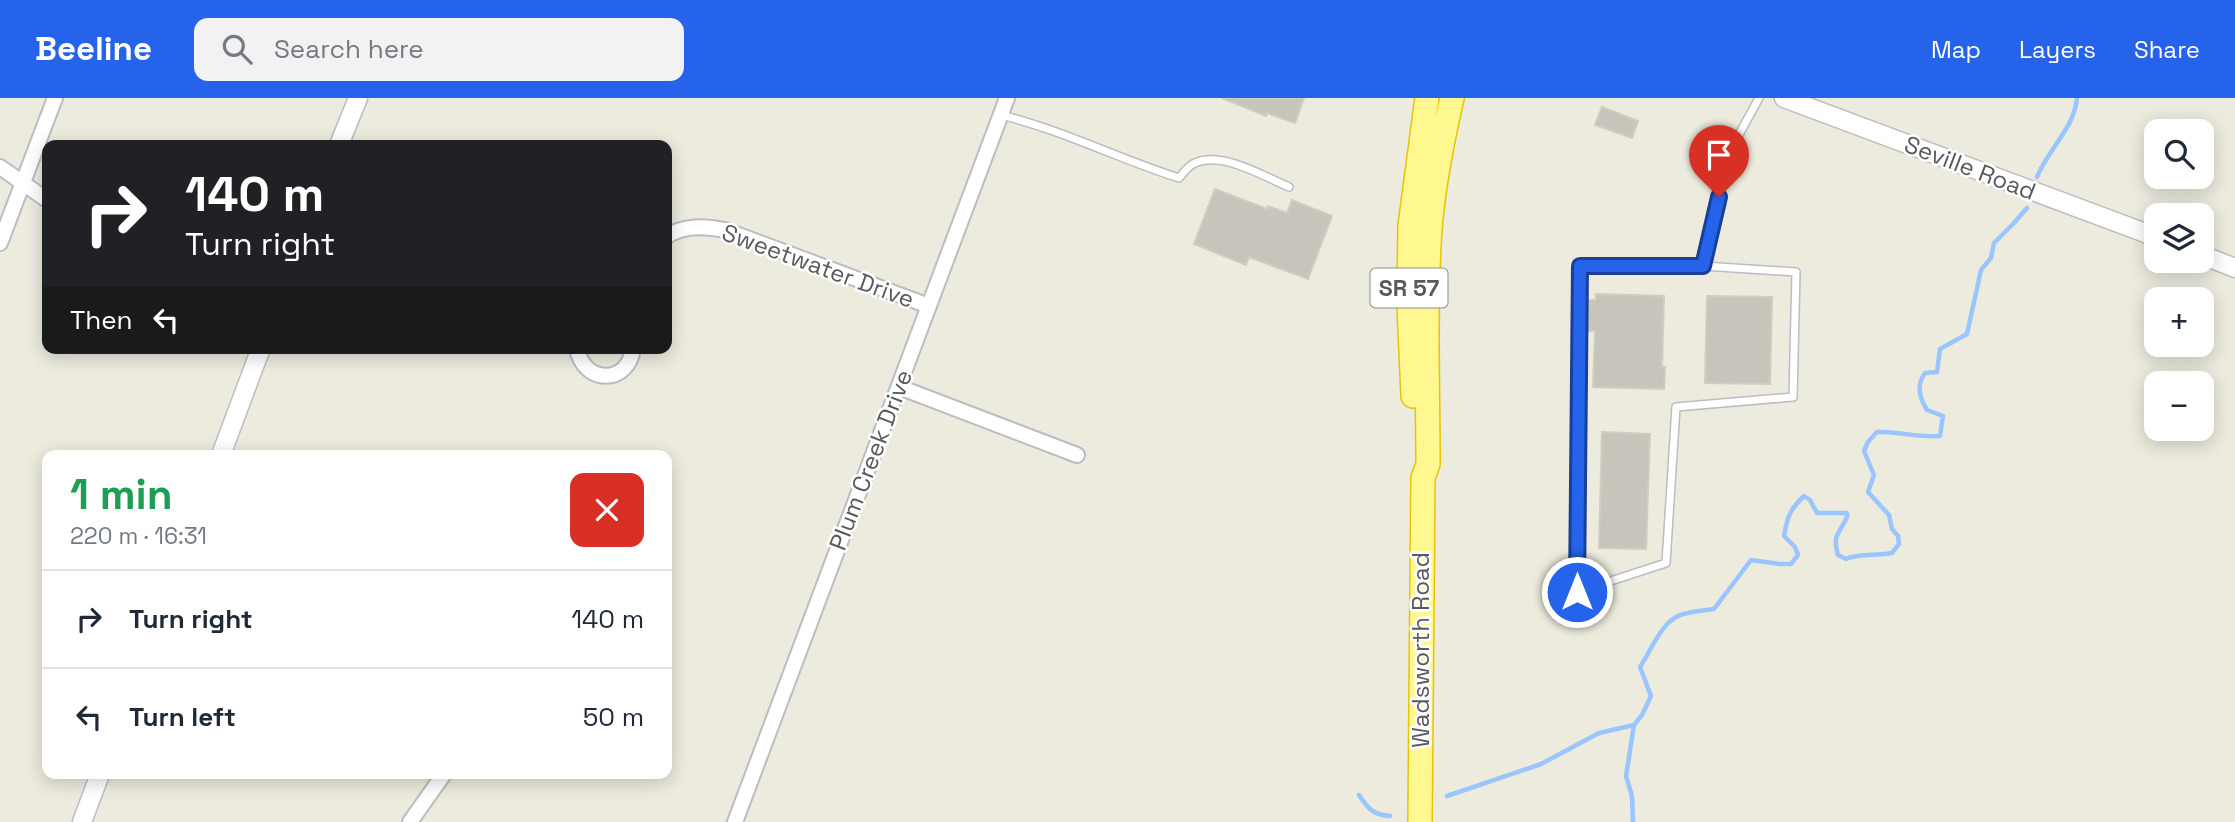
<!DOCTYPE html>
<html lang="en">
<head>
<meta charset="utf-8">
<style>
	:root { --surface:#fff; --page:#f2f2f3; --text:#1f2937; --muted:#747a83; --line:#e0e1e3; --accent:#2563eb }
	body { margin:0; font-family:"Space Grotesk",sans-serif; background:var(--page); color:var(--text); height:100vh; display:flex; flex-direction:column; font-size:26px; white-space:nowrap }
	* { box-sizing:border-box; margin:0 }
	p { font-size:23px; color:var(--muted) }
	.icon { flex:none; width:38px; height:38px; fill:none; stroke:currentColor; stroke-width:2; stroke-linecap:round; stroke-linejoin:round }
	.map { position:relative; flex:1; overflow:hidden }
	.details { position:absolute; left:42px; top:352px; width:630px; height:329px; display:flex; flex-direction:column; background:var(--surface); border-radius:14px; box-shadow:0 4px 18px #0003 }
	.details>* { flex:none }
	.top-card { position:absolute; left:42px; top:42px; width:630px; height:214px; border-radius:14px; box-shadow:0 4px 18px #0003; background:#202124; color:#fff; overflow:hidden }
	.tools { position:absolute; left:2144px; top:21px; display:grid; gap:14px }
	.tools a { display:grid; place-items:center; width:70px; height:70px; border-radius:14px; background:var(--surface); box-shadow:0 4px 18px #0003; font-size:35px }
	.pin { position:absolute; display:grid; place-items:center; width:60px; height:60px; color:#fff; margin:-72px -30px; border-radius:50% 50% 50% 0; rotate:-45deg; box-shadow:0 0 7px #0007 }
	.pin .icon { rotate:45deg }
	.me { position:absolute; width:77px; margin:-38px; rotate:0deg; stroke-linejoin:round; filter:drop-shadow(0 0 5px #0008) }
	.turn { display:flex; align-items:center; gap:24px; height:147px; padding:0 28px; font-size:32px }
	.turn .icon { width:91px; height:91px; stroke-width:2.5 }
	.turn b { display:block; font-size:49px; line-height:60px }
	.then { display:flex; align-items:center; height:66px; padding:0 28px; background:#0003; gap:14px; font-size:26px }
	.round { display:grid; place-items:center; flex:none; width:74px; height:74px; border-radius:14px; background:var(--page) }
	.overview { display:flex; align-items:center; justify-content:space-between; height:119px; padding:0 28px }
	h1 { font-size:42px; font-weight:700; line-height:52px; color:#1e9e55 }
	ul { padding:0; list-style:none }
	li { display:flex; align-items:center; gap:21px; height:98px; padding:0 28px; border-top:2px solid var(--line) }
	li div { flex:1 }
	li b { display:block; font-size:26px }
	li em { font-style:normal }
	header { display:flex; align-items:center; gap:42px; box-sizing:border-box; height:98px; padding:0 35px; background:var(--accent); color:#fff }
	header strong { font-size:33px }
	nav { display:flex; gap:38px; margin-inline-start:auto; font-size:24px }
	.search { width:490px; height:63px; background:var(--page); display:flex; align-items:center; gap:18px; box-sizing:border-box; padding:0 24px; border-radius:14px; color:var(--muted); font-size:26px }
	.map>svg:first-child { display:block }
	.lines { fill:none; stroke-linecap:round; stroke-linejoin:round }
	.stream { stroke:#9bc5ff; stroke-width:4.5 }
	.building { fill:#c7c5bb; stroke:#d1cdbc; stroke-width:2 }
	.service-casing { stroke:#bbbdc4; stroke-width:10 }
	.minor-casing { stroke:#bbbdc4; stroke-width:18 }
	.tertiary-casing { stroke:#bbbdc4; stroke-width:21 }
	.trunk-casing { stroke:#eac300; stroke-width:26 }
	.service { stroke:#fff; stroke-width:7 }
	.minor { stroke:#fff; stroke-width:14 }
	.tertiary { stroke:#fff; stroke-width:18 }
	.trunk { stroke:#fff891; stroke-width:23 }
	.route-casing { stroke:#184099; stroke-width:18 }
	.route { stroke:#2563eb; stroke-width:12 }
	.labels { text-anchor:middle; stroke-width:5; stroke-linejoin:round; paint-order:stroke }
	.shield { fill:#fff; stroke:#898c90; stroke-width:2 }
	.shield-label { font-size:23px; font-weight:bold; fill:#575a61 }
	.street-label { font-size:24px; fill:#575a61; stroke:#fff }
</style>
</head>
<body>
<header>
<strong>Beeline</strong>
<div class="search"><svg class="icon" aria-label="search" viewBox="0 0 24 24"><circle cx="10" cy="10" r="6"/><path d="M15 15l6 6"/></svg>Search here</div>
<nav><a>Map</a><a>Layers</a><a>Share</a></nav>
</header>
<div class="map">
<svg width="2235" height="724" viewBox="0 0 2235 724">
	<rect width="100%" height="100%" fill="#ecebde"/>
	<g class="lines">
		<path class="stream" d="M2037,79C2048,51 2074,31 2077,0
			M1359,697C1368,711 1374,717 1390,718
			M1447,698L1541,666L1599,635L1634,627
			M1633,724L1632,698L1626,678L1634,627L1642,617L1651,598L1640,569C1650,554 1660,528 1676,519C1687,513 1702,513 1714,511L1751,462L1780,466H1791L1798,457L1795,449L1784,438C1787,420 1790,411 1804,398L1810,402L1817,415H1847V419C1839,437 1832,436 1838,457L1846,461C1858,455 1878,458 1892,455L1899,446L1898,438L1892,431L1889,417L1868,394L1874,377L1864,353L1868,344L1877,334C1898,333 1919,340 1940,338L1943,318L1927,312C1920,301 1916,287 1925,275L1937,274L1940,251L1967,236L1981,172L1991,160L1994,145L2014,125L2027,110"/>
	</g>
	<path class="building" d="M1222,0H1304L1295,25L1267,15L1266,18Z
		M1602,9L1638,23L1632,40L1595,27Z
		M1215,91L1267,111L1268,108L1287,115L1292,102L1332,118L1308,181L1249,159L1246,167L1194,146Z
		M1596,196L1664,198L1662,269H1665L1664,291L1593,289L1595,233H1587L1588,202H1596Z
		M1707,198L1772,199L1770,286L1705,285Z
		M1602,334L1650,336L1646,451L1599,450Z"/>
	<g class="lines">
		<defs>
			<path id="service" d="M1001,17C1062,32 1119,61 1179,80C1183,75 1189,67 1195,65C1222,53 1263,78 1289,89
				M1580,168H1703L1796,174L1793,299L1676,309L1666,465L1577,494Z
				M1703,168L1730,53L1759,0"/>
			<path id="minor" d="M0,69L47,102
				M667,138C685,127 705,128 725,132L929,208
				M0,145L55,0
				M577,250C583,287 629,287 633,250
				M899,289L1077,357
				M410,724L444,676
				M735,724L1007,0"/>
			<path id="tertiary" d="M1784,0L2156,139
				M339,47L358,0
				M2202,157L2235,170
				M221,357L261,250
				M82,724L100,676"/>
			<path id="trunk" d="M1413,298L1409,208L1410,128L1427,0
				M1420,724L1423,380L1428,366C1428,293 1425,220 1429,147C1431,98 1441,48 1452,0"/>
		</defs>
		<use href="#service" class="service-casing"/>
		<use href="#minor" class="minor-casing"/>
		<use href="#tertiary" class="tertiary-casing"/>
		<use href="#trunk" class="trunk-casing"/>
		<use href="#service" class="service"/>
		<use href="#minor" class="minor"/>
		<use href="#tertiary" class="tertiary"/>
		<use href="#trunk" class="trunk"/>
	</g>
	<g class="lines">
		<defs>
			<path id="route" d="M1577,494L1580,168H1703L1719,99"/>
		</defs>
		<use href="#route" class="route-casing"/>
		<use href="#route" class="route"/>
	</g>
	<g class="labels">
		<rect class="shield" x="1370.5" y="170.5" width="77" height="39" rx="5"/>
		<g class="shield-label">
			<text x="1409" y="198">SR 57</text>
		</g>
		<g class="street-label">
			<text transform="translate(1970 70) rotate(21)" y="8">Seville Road</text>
			<text transform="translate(818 168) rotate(20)" y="8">Sweetwater Drive</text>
			<text transform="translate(871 362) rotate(-69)" y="8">Plum Creek Drive</text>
			<text transform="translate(1421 552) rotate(-90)" y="8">Wadsworth Road</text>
		</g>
	</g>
</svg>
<div class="tools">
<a><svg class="icon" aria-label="search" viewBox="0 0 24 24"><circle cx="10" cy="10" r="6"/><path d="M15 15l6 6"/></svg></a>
<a><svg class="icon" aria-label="layers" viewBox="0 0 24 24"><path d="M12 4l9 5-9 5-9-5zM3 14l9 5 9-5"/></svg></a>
<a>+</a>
<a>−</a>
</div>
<div class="pin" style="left:1719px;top:99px;background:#d93025"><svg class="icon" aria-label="arrive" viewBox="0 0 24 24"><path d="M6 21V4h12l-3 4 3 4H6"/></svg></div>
<svg class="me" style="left:1577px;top:494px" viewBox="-20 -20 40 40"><circle r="17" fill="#2563eb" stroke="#fff" stroke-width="3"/><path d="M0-11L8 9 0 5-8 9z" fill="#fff"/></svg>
<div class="top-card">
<div class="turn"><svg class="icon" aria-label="right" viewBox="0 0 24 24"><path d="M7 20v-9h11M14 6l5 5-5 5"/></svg><div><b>140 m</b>Turn right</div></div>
<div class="then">Then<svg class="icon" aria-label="left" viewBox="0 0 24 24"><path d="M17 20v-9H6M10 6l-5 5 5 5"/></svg></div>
</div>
<section class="details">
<div class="overview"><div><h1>1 min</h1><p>220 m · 16:31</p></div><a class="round" style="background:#d93025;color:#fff"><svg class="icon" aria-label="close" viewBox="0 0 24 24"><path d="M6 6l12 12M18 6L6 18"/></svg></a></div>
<ul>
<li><svg class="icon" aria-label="right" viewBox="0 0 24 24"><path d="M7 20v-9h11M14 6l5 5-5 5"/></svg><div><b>Turn right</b></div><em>140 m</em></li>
<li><svg class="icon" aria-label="left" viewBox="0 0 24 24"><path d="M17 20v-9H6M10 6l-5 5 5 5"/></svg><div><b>Turn left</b></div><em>50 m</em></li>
</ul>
</section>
</div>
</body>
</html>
